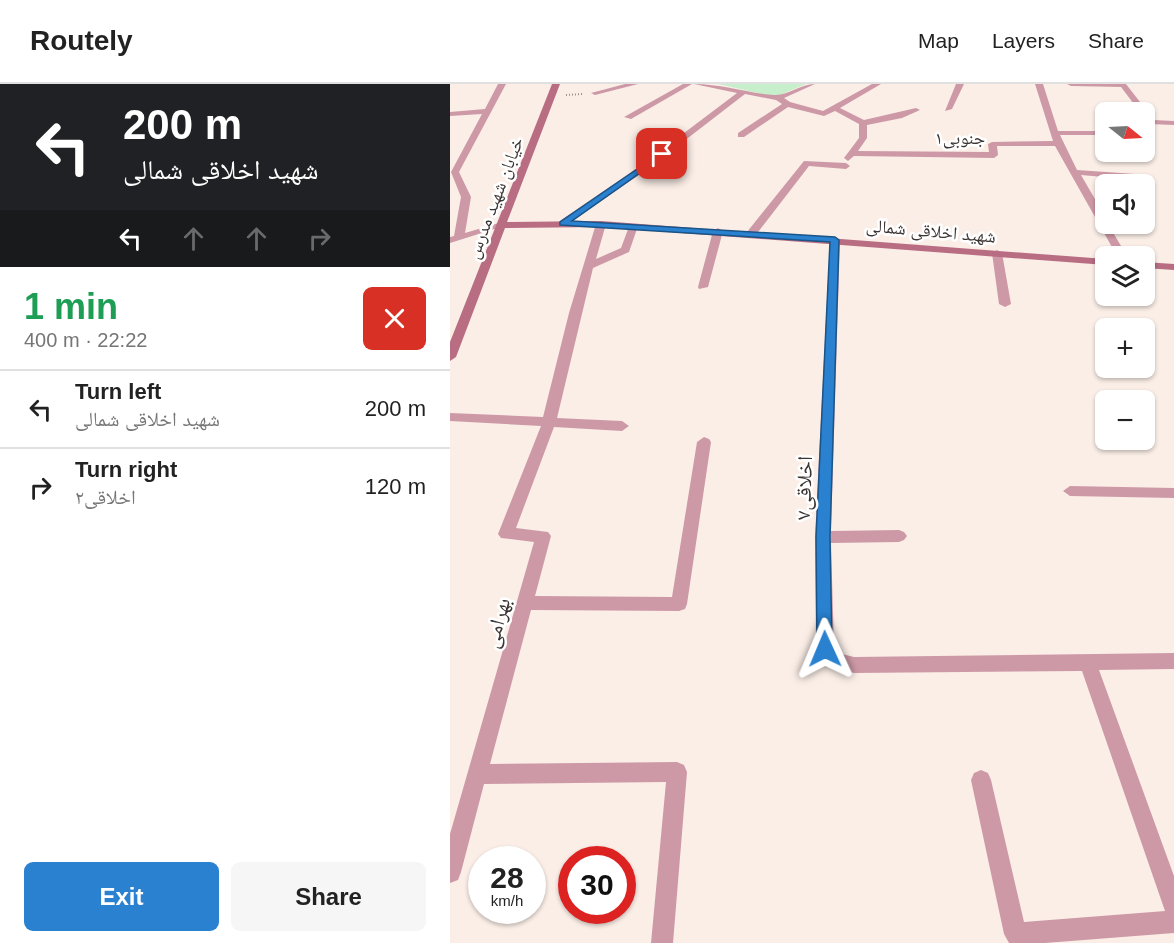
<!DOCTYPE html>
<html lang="en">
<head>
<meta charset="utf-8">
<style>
	:root { --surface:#fff; --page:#f6f6f6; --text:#222; --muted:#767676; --line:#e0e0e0; --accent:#2981cf }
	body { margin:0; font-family:Helvetica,"Noto Naskh Arabic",sans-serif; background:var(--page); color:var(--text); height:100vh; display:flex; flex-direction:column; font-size:22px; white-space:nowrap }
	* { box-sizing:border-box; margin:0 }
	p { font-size:20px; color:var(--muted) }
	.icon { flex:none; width:33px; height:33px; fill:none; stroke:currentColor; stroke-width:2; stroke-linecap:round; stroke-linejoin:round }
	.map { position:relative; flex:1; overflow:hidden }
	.panel { display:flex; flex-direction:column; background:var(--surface); width:450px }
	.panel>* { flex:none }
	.hud { background:#202124; color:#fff; overflow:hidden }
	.needle { width:39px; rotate:108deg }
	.fabs { position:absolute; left:645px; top:18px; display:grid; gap:12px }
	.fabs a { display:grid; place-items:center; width:60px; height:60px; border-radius:9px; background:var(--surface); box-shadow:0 2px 4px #0004; font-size:30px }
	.speed { position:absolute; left:18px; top:762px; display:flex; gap:12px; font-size:30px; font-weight:700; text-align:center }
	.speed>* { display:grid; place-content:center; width:78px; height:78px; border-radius:50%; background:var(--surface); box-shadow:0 2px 4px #0004; line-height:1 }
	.speed small { font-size:15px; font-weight:400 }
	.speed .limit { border:9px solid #d22; background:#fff; color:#111 }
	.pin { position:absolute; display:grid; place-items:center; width:51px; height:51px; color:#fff; margin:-26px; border-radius:12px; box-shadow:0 3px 9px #0006 }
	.me { position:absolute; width:66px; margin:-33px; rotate:359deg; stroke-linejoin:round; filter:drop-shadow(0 0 4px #0008) }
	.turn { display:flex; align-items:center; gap:21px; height:126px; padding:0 24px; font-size:27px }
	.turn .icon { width:78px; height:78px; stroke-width:2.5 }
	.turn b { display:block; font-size:42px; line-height:51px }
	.lanes { display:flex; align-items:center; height:57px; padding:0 24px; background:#0003; justify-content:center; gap:30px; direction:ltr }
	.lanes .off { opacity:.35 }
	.round { display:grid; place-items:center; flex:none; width:63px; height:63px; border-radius:9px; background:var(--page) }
	.overview { display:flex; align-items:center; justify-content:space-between; height:102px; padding:0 24px }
	h1 { font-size:36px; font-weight:600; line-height:45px; color:#1e9e55 }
	.primary-button { display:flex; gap:12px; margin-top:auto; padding:12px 24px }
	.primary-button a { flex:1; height:69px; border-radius:9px; background:var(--accent); color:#fff; font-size:24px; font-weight:600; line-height:69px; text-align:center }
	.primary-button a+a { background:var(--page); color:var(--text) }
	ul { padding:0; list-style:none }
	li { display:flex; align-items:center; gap:18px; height:78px; padding:0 24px; border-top:2px solid var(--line) }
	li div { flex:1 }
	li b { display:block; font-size:22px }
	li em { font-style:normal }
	header { display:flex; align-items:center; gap:36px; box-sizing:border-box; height:84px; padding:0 30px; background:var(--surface); border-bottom:2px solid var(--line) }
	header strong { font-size:28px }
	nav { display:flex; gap:33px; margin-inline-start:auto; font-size:21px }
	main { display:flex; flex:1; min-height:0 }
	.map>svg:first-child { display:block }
	.green { fill:#c8efcc }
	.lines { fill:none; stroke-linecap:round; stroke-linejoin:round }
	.path { stroke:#9a918c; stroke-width:2; stroke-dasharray:1 2; stroke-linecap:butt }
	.street { fill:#ce99a7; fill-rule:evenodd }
	.secondary { fill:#b86d83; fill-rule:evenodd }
	.route { fill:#2981cf; stroke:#1b5487; stroke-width:1.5 }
	.labels { text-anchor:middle; stroke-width:5; stroke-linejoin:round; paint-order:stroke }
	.far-street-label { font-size:18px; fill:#3a3533; stroke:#fff }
	.street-label { font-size:21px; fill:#3a3533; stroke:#fff }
</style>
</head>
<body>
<header>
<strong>Routely</strong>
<nav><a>Map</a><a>Layers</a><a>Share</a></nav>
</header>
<main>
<section class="panel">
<div class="hud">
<div class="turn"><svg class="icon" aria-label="left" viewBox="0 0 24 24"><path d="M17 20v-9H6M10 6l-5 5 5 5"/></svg><div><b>200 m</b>شهید اخلاقی شمالی</div></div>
<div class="lanes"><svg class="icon" aria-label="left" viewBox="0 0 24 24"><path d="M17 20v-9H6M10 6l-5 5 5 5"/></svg><svg class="icon off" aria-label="ahead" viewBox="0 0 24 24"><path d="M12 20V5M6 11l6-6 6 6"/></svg><svg class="icon off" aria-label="ahead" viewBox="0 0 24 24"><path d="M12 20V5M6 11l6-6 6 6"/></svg><svg class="icon off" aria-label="right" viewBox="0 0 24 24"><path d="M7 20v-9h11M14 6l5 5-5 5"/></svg></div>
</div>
<div class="overview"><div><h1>1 min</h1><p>400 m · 22:22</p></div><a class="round" style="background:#d93025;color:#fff"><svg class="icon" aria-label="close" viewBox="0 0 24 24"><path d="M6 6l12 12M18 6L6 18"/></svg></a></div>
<ul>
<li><svg class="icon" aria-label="left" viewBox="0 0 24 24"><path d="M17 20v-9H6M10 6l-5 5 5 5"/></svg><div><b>Turn left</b><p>شهید اخلاقی شمالی</p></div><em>200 m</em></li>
<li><svg class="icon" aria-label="right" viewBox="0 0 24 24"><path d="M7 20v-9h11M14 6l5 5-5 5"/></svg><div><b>Turn right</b><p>اخلاقی۲</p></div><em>120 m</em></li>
</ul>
<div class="primary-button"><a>Exit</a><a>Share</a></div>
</section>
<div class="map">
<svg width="724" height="859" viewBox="0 0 724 859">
	<rect width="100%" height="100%" fill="#fbeee7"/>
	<path class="green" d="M268,0H356L325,13Z"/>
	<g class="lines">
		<path class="path" d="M116,11L133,10"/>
		<path class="street" d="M48,0H56L9,88L21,113L15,149L52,138L57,141L0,159V153L4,152L11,113L1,88L32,30L0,32V28L35,25Z
			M175,0H188L145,11L141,9Z
			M233,0H242L181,35L174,33Z
			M244,0C272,0 297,9 324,11C338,12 350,0 365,0L334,14L340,18L373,27L422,0H431L390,24L414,36L466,24L470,26L452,34L417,41V54L408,67L539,68L538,60L542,58L603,57L585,0H593L608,47H647L651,49L647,51H610L627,86L699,91L703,94L699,97L631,91L656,134V140H658L677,172H667L605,62H547L548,71L544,74L404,72L398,77L394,74L409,54V40L385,27L374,32L338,23L294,53H288V49L332,20L326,16L295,10L199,84L116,141H110V137L193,80L287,9Z
			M506,0H514L502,25L495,27Z
			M617,0H676L704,36L724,37V41L699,40L694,34V28H690L671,3L621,2Z
			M354,77L396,79L400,82L396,85L359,82L305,152H297V148Z
			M151,137L156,140L146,175L171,164L180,140L188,142L179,168L143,184L107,334L172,337L179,342L172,347L104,343L66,444L98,448L101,452L85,512L222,513L247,358L254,353L259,355L261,358L237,520L235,525L229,527L81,526L40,680L227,678L234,681L237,688L223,859H201L216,698L34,700L11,788L8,796L0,799V750L84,458L51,454L48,450L91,342L0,337V329L93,333L119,229L146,140Z
			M268,144L273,147L258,203L249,205L248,203L263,147Z
			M385,153L390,156L381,447L449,446L454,448L457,452L454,456L449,458L381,459L384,562L392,570L404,573L724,569V585L649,586L724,792V849L595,859H559L554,850L521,696L524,689L531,686L538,689L541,696L574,838L715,827L632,587L404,589C388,585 374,582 366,565L365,453L380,156Z
			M547,166L552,169L561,220L555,223L549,220L542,169Z
			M620,402L724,404V414L620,412L613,407Z"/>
		<path class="secondary" d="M102,0H110L57,138L151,137L656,175V181L151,143L55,144L6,273L0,277V258Z
			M694,178L724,180V186L694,184Z"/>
	</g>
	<path class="route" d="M212,68L214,72L122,137L385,153L389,156L380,453L382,565L380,570L375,572L369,570L367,565L366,453L380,158L110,141V138Z"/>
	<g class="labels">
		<g class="far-street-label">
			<text x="510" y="60">جنوبی۱</text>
			<text transform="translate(45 114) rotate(-69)" y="6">خیابان شهید مدرس</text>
			<text transform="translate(481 147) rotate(5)" y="6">شهید اخلاقی شمالی</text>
		</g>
		<g class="street-label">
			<text transform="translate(354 404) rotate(-88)" y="7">اخلاقی۷</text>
			<text transform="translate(47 539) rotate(-75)" y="7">بهرامی</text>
		</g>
	</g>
</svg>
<div class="fabs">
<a><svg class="needle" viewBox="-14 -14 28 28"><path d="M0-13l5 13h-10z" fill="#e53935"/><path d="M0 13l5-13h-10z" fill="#767676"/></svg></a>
<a><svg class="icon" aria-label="sound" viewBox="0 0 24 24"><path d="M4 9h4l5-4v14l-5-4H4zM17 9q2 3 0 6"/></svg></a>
<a><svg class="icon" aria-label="layers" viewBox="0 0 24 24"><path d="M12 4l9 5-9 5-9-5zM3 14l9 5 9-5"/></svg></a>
<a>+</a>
<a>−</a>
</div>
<div class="speed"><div>28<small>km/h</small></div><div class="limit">30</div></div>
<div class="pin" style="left:212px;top:70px;background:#d93025"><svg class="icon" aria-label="arrive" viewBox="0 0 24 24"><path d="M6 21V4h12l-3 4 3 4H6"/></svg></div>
<svg class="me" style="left:375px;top:565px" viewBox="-20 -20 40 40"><path d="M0-17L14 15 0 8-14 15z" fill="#2981cf" stroke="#fff" stroke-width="4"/></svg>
</div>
</main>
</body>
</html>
